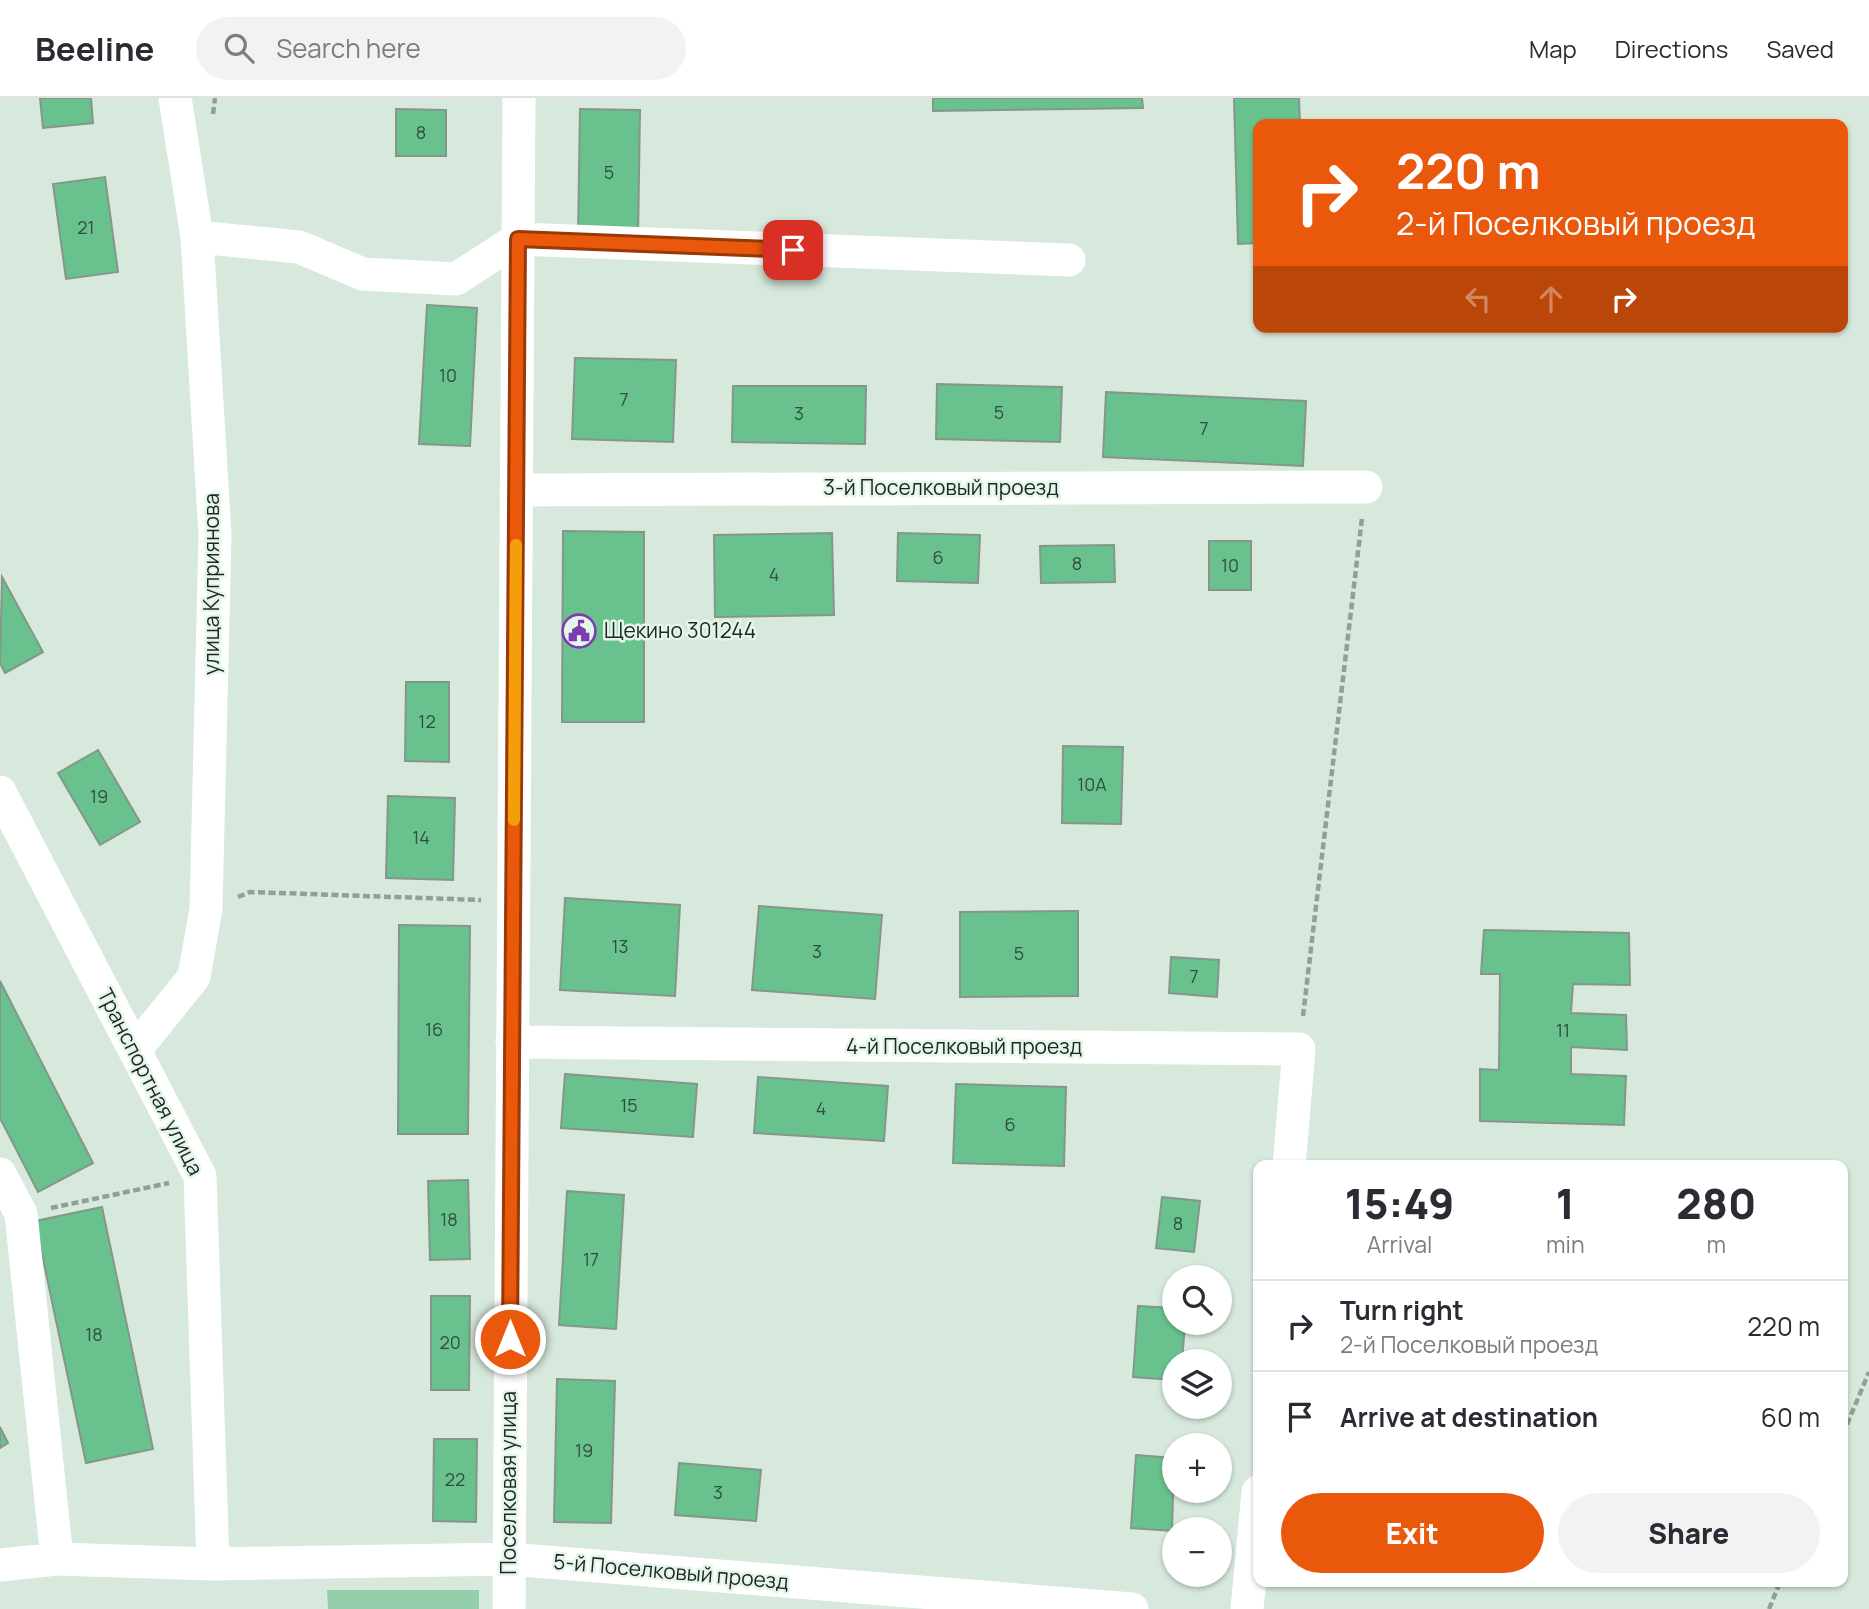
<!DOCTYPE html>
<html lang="en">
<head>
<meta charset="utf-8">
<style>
	:root { --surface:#fff; --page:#f2f2f3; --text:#2b2b33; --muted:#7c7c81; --line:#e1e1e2; --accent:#ea580c }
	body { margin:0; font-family:Manrope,sans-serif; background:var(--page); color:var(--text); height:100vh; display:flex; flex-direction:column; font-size:26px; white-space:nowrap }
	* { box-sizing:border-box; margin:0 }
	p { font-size:23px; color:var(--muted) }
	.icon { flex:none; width:38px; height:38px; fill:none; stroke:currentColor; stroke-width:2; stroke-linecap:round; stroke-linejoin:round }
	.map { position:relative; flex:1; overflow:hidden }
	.details { position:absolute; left:1253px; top:1062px; width:595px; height:427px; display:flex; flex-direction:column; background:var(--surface); border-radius:14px; box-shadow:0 2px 5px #0004 }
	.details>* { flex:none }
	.guide { position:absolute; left:1253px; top:21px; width:595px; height:214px; border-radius:14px; box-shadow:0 2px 5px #0004; background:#ea580c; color:#fff; overflow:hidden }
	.tools { position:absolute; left:1162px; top:1167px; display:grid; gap:14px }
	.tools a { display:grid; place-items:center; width:70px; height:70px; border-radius:50%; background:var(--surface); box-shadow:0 2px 5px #0004; font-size:35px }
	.pin { position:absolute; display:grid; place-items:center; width:60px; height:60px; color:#fff; margin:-30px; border-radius:14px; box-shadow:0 4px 10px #0006 }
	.me { position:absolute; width:77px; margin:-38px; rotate:0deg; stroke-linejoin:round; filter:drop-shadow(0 0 5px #0008) }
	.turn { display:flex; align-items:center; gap:24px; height:147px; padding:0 28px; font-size:32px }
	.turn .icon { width:91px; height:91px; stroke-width:2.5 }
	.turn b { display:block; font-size:49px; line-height:60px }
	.lanes { display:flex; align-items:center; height:66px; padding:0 28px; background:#0003; justify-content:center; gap:35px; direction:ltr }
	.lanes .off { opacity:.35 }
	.eta { display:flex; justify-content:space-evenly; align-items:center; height:119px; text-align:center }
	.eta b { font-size:42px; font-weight:800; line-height:49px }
	.cta { display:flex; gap:14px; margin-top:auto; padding:14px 28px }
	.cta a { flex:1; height:80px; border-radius:42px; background:var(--accent); color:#fff; font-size:28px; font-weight:800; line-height:80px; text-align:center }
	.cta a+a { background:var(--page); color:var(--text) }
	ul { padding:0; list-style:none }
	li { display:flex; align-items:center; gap:21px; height:91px; padding:0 28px; border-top:2px solid var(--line) }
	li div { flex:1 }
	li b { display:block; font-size:26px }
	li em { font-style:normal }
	header { display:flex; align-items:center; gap:42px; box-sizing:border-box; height:98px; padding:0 35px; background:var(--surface); border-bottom:2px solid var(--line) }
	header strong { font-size:33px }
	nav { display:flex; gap:38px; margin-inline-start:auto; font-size:24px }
	.search { width:490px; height:63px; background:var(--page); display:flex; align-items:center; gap:18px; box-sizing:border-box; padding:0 24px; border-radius:38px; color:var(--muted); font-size:26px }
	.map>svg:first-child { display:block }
	.green { fill:#93cfaa }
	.building { fill:#69c28e; stroke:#85968a; stroke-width:2 }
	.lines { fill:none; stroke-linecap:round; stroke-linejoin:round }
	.path { stroke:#91a096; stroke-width:4.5; stroke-dasharray:7 3.5; stroke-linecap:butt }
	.minor { stroke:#fff; stroke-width:33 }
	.route-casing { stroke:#983908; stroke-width:18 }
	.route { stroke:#ea580c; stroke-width:12 }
	.slow { stroke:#f59e0b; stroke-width:12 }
	.labels { text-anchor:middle; stroke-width:5; stroke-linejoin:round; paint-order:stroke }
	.number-label { font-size:18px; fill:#324d3c }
	.street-label { font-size:21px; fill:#1f2621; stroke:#e3f6e9 }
	.poi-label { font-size:21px; fill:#1f2621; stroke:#e3f6e9; text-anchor:start }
</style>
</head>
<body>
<header>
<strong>Beeline</strong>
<div class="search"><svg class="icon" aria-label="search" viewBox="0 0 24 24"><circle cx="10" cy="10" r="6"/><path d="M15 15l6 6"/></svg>Search here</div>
<nav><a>Map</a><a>Directions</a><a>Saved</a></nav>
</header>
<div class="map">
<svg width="1869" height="1511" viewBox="0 0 1869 1511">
	<rect width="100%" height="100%" fill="#d6e9dc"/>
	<path class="green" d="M327,1492H479V1511H328Z"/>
	<path class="building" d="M40,0H91L93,25L43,30Z
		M933,0H1142L1143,10L933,13Z
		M1234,0H1299L1300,26H1258V145L1238,146Z
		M396,11L446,12V58H396Z
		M580,11L640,12L638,140L578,139Z
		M105,79L118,174L66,181L53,86Z
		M427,207L477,210L470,348L419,346Z
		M575,260L676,262L673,344L572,341Z
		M937,286L1062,289L1060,344L936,341Z
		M733,288H866L865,346L732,344Z
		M1106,294L1306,303L1303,368L1103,359Z
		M563,433L644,434V624H562Z
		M832,435L834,517L715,519L714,437Z
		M898,435L980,437L978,485L897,483Z
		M1209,443H1251V492H1209Z
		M1114,447L1115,484L1041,485L1040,448Z
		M2,479L43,554L5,575L0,565Z
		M406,584H449V664L405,663Z
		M1063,648L1123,649L1121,726L1062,725Z
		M98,652L140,724L100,747L58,675Z
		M388,698L455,700L453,782L386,780Z
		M565,800L680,807L675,898L560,892Z
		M759,808L882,817L875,901L752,892Z
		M1078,813V898L960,899V814Z
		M399,827L470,828L468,1036H398Z
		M1484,832L1629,835L1630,887L1573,886L1571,915L1626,917L1627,952L1571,949V976L1626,978L1624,1027L1480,1023V971L1499,972L1500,876H1481Z
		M1171,859L1219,862L1217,899L1169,895Z
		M0,883L93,1065L38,1094L0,1020Z
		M565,976L697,986L693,1039L561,1030Z
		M758,979L888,988L884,1043L754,1035Z
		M956,986L1066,989L1064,1068L953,1065Z
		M468,1082L470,1161L430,1162L428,1083Z
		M567,1093L624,1097L616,1231L559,1227Z
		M1162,1099L1200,1103L1194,1154L1156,1150Z
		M102,1109L153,1351L86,1365L35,1123Z
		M431,1198H470L469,1292H431Z
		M1138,1208L1174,1210V1225H1185L1182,1264H1174V1282L1133,1279Z
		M557,1281L615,1283L611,1425L554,1424Z
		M0,1329L8,1345L0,1350Z
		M434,1341H477L476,1424L433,1423Z
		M1136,1357L1174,1360L1172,1433L1131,1430Z
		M679,1365L761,1372L756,1423L675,1417Z"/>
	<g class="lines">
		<path class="path" d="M213,16L215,0
			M238,799L250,794L481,802
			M1303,918L1362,420
			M51,1110L169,1085
			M1843,1336L1869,1274
			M1769,1511L1780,1484"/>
		<path class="minor" d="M197,139L299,149L363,176L456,181L518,141L1069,162
			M516,392L1366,389
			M0,694L200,1078L213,1466
			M512,944L1299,951L1289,1068
			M135,952L194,879L206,811L215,437L197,139L175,0
			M0,1076L21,1116L57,1461
			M0,1467L57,1461L213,1466L509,1461L1132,1511
			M509,1511L519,0
			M1247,1511L1258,1394"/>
	</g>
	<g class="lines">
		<defs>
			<path id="route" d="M510,1241L518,141L793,152"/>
		</defs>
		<use href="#route" class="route-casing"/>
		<use href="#route" class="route"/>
		<path class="slow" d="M514,722L516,447"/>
	</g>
	<defs>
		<symbol id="civic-ring" viewBox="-11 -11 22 22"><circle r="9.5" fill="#e3f6e9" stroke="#7d3cb0" stroke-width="1.5"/><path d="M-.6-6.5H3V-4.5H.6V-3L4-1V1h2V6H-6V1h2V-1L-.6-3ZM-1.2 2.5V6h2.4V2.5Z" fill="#7d3cb0"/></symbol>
	</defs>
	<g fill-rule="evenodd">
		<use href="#civic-ring" x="560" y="514" width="38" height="38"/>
	</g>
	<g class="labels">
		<g class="number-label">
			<text x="421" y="41">8</text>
			<text x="609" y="81">5</text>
			<text x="86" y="136">21</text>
			<text x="448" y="284">10</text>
			<text x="624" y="308">7</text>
			<text x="999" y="321">5</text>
			<text x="799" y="322">3</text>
			<text x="1204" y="337">7</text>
			<text x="938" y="466">6</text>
			<text x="1077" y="472">8</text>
			<text x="1230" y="474">10</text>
			<text x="774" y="483">4</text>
			<text x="427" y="630">12</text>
			<text x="1092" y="693">10А</text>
			<text x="99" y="705">19</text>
			<text x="421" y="746">14</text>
			<text x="620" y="855">13</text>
			<text x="817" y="860">3</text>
			<text x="1019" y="862">5</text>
			<text x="1194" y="885">7</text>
			<text x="434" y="938">16</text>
			<text x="1563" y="939">11</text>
			<text x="629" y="1014">15</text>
			<text x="821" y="1017">4</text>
			<text x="1010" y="1033">6</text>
			<text x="449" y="1128">18</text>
			<text x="1178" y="1132">8</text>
			<text x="591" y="1168">17</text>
			<text x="94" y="1243">18</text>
			<text x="450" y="1251">20</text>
			<text x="584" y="1359">19</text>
			<text x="455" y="1388">22</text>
			<text x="718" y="1401">3</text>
		</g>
		<g class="street-label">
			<text x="941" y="397">3-й Поселковый проезд</text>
			<text transform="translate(212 486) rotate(-90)" y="7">улица Куприянова</text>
			<text x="964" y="956">4-й Поселковый проезд</text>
			<text transform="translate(150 984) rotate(63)" y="7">Транспортная улица</text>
			<text transform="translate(509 1385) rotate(-90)" y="7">Поселковая улица</text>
			<text transform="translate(671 1474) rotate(5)" y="7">5-й Поселковый проезд</text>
		</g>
		<g class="poi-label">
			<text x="604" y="540">Щекино 301244</text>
		</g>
	</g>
</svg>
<div class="tools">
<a><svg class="icon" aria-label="search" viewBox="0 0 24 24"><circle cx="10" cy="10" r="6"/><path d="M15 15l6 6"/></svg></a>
<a><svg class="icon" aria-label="layers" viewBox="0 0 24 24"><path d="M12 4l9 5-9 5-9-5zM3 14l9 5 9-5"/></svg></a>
<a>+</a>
<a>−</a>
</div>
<div class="pin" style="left:793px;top:152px;background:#d93025"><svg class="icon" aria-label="arrive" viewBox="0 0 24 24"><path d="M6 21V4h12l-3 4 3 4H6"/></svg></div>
<svg class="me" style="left:510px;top:1241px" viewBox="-20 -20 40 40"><circle r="17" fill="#ea580c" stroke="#fff" stroke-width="3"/><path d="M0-11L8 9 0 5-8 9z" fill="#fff"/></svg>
<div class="guide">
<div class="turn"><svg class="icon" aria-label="right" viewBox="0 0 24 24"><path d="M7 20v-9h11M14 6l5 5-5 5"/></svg><div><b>220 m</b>2-й Поселковый проезд</div></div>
<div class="lanes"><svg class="icon off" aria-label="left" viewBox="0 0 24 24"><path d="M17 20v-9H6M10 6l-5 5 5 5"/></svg><svg class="icon off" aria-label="ahead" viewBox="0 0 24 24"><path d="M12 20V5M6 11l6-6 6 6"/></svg><svg class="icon" aria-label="right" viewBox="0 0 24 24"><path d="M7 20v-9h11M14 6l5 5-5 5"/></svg></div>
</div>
<section class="details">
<div class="eta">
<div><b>15:49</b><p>Arrival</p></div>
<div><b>1</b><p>min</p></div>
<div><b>280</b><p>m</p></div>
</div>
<ul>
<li><svg class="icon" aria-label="right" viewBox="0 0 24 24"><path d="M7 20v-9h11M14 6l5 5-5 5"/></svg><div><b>Turn right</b><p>2-й Поселковый проезд</p></div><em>220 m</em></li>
<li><svg class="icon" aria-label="arrive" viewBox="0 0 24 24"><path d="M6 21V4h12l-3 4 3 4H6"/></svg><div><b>Arrive at destination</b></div><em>60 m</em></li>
</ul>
<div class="cta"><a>Exit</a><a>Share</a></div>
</section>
</div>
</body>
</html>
